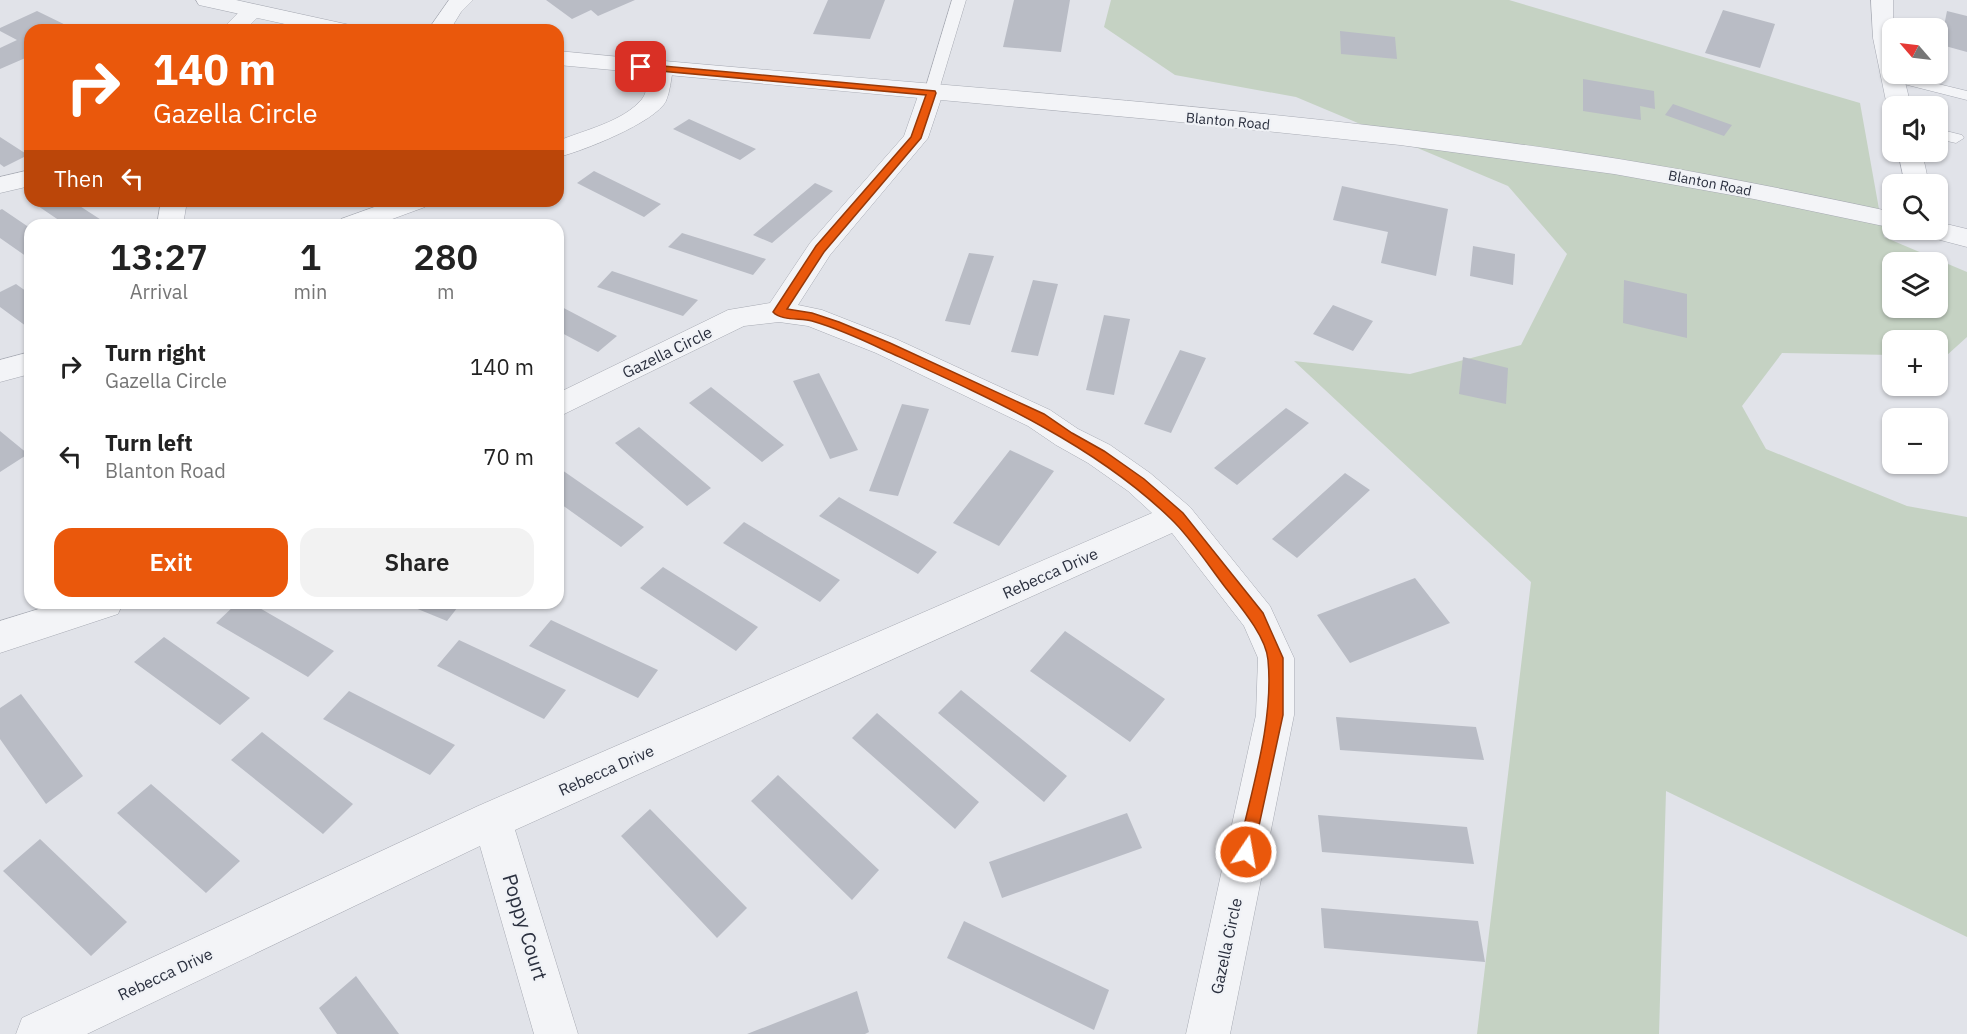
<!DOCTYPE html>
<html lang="en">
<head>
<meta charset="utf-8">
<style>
	:root { --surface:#fff; --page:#f2f2f2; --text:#222; --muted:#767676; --accent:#ea580c }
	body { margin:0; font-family:"IBM Plex Sans",sans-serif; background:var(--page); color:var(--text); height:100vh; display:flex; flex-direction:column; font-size:22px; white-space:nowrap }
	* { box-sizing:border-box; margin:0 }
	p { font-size:20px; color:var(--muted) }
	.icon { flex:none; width:33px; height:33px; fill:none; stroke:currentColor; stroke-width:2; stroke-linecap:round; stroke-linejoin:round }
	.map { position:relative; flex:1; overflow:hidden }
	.side { position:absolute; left:24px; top:219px; width:540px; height:390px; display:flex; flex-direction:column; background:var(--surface); border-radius:18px; box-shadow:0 2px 4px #0004 }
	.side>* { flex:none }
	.top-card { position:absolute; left:24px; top:24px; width:540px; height:183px; border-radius:18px; box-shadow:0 2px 4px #0004; background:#ea580c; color:#fff; overflow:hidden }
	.needle { width:39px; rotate:298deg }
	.fabs { position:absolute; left:1882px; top:18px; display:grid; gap:12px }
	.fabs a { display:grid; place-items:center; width:66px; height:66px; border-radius:12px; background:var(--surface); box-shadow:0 2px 4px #0004; font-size:30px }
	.pin { position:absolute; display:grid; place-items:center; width:51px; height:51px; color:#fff; margin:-26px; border-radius:12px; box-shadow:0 3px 9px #0006 }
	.me { position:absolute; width:66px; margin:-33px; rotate:12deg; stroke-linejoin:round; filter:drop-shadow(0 0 4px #0008) }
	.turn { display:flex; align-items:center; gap:21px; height:126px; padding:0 30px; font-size:27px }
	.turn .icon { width:78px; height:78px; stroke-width:2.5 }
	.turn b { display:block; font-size:42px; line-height:51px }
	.then { display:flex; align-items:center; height:57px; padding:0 30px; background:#0003; gap:12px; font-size:22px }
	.eta { display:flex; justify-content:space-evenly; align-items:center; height:102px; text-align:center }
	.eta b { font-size:36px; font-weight:600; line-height:42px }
	.action { display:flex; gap:12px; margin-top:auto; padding:12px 30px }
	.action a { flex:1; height:69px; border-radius:18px; background:var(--accent); color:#fff; font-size:24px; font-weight:600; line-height:69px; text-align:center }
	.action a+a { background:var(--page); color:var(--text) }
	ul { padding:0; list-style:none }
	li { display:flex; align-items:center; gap:18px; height:90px; padding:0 30px }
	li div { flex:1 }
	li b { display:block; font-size:22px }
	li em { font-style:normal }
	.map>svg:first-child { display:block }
	.green { fill:#c5d2c3; fill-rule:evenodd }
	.building { fill:#b9bcc5 }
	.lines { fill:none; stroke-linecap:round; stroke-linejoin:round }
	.service-casing { stroke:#a7aab3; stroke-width:1 }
	.minor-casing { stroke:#a7aab3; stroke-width:1 }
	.tertiary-casing { stroke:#a7aab3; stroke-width:1 }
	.service { fill:#f3f4f7; fill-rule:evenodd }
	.minor { fill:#f3f4f7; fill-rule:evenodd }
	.tertiary { fill:#f3f4f7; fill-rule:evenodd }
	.route { fill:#ea580c; stroke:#983908; stroke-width:1.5 }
	.labels { text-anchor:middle; stroke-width:4.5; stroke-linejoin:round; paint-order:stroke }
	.far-street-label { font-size:14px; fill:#2b303f; stroke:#f0f2f6 }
	.street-label { font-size:16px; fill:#2b303f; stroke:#f0f2f6 }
	.near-street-label { font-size:20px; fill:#2b303f; stroke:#f0f2f6 }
</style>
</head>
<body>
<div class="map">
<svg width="1967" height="1034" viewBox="0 0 1967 1034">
	<rect width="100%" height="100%" fill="#e1e3e9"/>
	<path class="green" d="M1111,0H1509L1860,103L1884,237L1967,272V337L1946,356H1938V340H1893V355L1782,353L1742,406L1766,449L1907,506L1967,517V937L1666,791L1659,1034H1477L1531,582L1294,361L1410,374L1521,345L1567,254L1508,186L1296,97L1175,75L1104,27ZM1893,262H1938V308H1893Z"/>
	<path class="building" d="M546,0H635L598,16L591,10L572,19Z
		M828,0H885L870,39L813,34Z
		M1014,0H1070L1061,52L1003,47Z
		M1723,10L1775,24L1760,68L1705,53Z
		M37,11L76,30H30V56L0,69V48L17,40L0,31V28Z
		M1947,11L1967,16V52L1938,44V34L1942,36Z
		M1340,31L1395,37L1397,59L1341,54Z
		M1583,79L1654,91L1655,109L1640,106L1641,120L1583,111Z
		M1673,104L1732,125L1724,136L1665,115Z
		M689,119L756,149L740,160L673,129Z
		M0,137L28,155L4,167L0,164Z
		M594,171L661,204L644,217L577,183Z
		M815,183L833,191L772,243L753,235Z
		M1342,186L1448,209L1436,276L1381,263L1388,232L1333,220Z
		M49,201H72L109,225H66L38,206Z
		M2,209L30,228V259L0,238V210Z
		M682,233L766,259L753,275L668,247Z
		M1473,246L1515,254L1513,285L1470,276Z
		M969,253L994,256L970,325L945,321Z
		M612,271L698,300L683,316L597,287Z
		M1033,280L1058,284L1038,356L1011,352Z
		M1624,280L1687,294V338L1623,323Z
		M16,284L30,294V329L0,307V292Z
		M558,305L617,336L598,352L558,331Z
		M1333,305L1373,321L1353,351L1313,334Z
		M1104,315L1130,319L1114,395L1086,390Z
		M1180,350L1206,358L1171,433L1144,424Z
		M1463,357L1508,368L1506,404L1459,394Z
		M819,373L858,450L830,459L793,381Z
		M711,387L784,445L762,462L689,403Z
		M902,404L929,409L898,496L869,491Z
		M1286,408L1309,423L1237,485L1214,468Z
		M639,427L711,488L687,506L615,443Z
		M0,431L28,454L0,472Z
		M1010,450L1054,471L999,546L953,523Z
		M562,470L644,527L621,547L558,502V473Z
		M1345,473L1370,490L1297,558L1272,539Z
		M839,497L937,552L918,574L819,516Z
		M744,522L840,580L820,602L723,543Z
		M663,567L758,627L736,651L640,588Z
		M1415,578L1450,623L1350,663L1317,615Z
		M237,603H251L334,651L308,677L216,623Z
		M403,603H461L447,621Z
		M551,620L658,670L638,698L529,646Z
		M1065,631L1165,699L1130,742L1030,671Z
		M164,637L250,698L220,725L134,662Z
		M459,640L566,690L544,719L437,666Z
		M961,690L1067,776L1044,802L938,713Z
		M349,691L455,745L430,775L323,719Z
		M21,694L83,776L46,804L0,739V708Z
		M877,713L979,802L955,829L852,738Z
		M1336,717L1476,727L1484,760L1340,750Z
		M262,732L353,804L323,834L231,760Z
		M778,775L879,870L852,900L751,801Z
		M151,784L240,861L206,893L117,813Z
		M650,809L747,908L717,938L621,836Z
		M1127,813L1142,848L1002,898L989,862Z
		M1318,815L1467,827L1474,864L1322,852Z
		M40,839L127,922L91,956L3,871Z
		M1321,908L1478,921L1485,962L1324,948Z
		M964,921L1109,990L1094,1030L947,958Z
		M356,976L399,1034H337L319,1008Z
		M857,991L869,1032L865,1034H747Z"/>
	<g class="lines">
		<defs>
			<path id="service" d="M952,0H966L938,93L931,97L924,93Z
				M1893,73L1967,91V100L1888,80L1886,77L1888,74Z
				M1938,129L1962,135L1964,138L1956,143L1938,139Z"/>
			<path id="minor" d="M449,0H473L461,12L450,30H428Z
				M1871,0H1893V74H1903L1911,106H1893V112L1887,106L1873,38Z
				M252,6L260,7L263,12L245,30H221L244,7Z
				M662,62L670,64L673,69C671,79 670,92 666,101C656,122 581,152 558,157V141C584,130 623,122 642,99C649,90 647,74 654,64Z
				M931,86L939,88L943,93L928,138L830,255L798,305L822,310L896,339L1050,410L1078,429L1110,445L1150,473L1190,507L1270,606L1294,658V715L1230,1034H1186L1256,715L1258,658L1244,626L1172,533L515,830L578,1034H534L480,846L87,1034H16L22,1018L478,806L1152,513L1128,491L1088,463L1056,445L1028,426L876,353L808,326L779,322L744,326L558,417V393L728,310L770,303L810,243L904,136L919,93L923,88Z
				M1898,152H1922L1929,184H1905Z
				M30,170V186L0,193V177Z
				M161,201H187L183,225H157Z
				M391,201H429L425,207L376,225H337L341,219Z
				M30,352V374L0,382V360Z
				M58,603H123L118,614L0,653V621Z"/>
			<path id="tertiary" d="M196,0H236L350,25L353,30H312L199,5Z
				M558,51C894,84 1233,102 1567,151C1677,167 1785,189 1893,212V228L1754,199L1614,174L1400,145L1160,120L558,65Z
				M1938,222L1967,229V247L1925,236L1921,230H1938Z"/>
		</defs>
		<use href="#service" class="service-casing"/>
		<use href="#minor" class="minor-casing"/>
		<use href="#tertiary" class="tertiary-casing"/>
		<use href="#service" class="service"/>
		<use href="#minor" class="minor"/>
		<use href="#tertiary" class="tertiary"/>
	</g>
	<path class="route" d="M641,64L935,91L936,93L921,138L824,252L787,309L812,313L839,322L890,343L1044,414L1072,433L1104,451L1144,479L1183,513L1263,613L1283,658V715L1252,858L1246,860L1240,858L1238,852C1251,791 1274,722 1268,660C1266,636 1239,605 1225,587C1208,565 1191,538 1171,519C1092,442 983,395 884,350C861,339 836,328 812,321C801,318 781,321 773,312L816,246L911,137L926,95L638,69L637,67Z"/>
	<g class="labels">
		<g class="far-street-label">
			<text transform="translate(1228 121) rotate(5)" y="5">Blanton Road</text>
			<text transform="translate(1710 183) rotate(11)" y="5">Blanton Road</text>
		</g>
		<g class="street-label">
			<text transform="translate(667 352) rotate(-26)" y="6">Gazella Circle</text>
			<text transform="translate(1050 573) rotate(-24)" y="6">Rebecca Drive</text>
			<text transform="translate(606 770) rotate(-24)" y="6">Rebecca Drive</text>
			<text transform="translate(1226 946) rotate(-78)" y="6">Gazella Circle</text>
			<text transform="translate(165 974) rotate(-25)" y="6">Rebecca Drive</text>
		</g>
		<g class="near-street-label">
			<text transform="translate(525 927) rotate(73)" y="7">Poppy Court</text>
		</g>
	</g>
</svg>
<div class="fabs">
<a><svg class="needle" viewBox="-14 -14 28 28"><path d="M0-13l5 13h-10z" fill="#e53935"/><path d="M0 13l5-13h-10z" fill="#767676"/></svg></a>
<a><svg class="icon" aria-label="sound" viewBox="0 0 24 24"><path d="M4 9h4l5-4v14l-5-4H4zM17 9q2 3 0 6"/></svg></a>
<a><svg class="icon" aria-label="search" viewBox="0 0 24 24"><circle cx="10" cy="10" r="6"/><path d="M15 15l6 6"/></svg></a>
<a><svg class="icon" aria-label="layers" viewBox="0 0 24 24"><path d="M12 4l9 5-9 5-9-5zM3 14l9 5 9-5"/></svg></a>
<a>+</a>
<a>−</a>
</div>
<div class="pin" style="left:641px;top:67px;background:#d93025"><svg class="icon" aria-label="arrive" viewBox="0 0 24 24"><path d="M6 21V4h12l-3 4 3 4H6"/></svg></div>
<svg class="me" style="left:1246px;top:852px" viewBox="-20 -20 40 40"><circle r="17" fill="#ea580c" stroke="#fff" stroke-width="3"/><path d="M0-11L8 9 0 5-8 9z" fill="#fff"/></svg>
<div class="top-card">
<div class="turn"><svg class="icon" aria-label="right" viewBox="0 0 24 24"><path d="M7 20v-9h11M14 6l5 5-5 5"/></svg><div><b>140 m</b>Gazella Circle</div></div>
<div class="then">Then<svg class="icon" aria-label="left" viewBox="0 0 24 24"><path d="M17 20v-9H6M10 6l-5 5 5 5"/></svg></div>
</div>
<section class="side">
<div class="eta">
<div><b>13:27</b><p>Arrival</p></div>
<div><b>1</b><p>min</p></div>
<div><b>280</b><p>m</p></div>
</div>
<ul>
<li><svg class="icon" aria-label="right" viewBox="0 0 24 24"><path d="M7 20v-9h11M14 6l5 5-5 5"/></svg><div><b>Turn right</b><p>Gazella Circle</p></div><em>140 m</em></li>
<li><svg class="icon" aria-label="left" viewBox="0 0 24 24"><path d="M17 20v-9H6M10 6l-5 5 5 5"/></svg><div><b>Turn left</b><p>Blanton Road</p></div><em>70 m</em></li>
</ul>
<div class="action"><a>Exit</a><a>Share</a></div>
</section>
</div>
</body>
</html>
